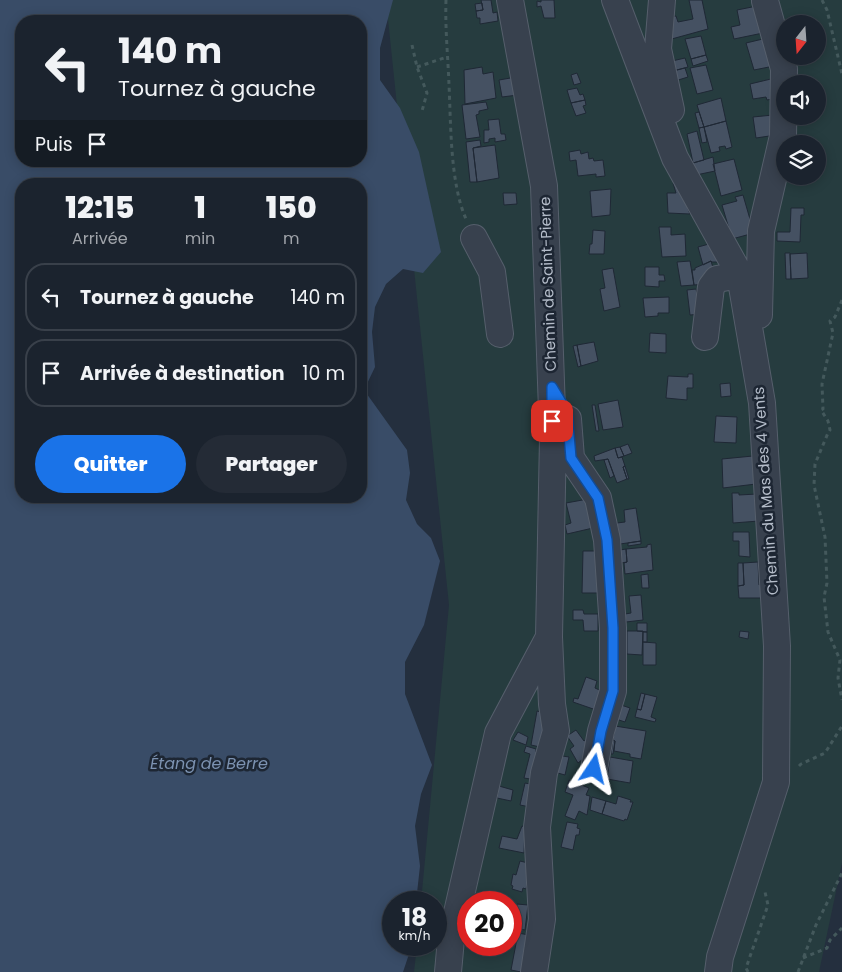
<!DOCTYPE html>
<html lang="fr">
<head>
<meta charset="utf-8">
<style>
	:root { --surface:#1b232e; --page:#242b36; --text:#f1f3f6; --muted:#a0a4aa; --line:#39404a; --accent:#1a73e8 }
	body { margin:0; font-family:Poppins,sans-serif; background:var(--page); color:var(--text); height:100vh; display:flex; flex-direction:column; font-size:19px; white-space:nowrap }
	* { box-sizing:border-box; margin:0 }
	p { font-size:16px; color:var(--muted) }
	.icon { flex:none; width:28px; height:28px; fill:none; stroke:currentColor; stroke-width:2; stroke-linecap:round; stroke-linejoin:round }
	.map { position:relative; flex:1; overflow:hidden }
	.side { position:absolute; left:15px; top:178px; width:352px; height:325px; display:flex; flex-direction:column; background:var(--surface); border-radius:20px; box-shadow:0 2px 12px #0003,0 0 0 1px var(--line) }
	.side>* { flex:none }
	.hud { position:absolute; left:15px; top:15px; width:352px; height:152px; border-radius:20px; box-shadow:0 2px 12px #0003,0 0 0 1px var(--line); background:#1b232e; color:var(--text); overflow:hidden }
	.needle { width:32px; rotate:197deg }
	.tools { position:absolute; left:776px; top:15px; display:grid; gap:10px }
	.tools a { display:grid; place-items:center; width:50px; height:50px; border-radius:50%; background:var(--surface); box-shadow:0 2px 12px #0003,0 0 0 1px var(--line); font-size:25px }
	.speed { position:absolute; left:382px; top:891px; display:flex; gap:10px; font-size:25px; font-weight:700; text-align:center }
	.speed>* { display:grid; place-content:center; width:65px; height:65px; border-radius:50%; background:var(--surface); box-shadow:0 2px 12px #0003,0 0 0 1px var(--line); line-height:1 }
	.speed small { font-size:12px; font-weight:400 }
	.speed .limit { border:8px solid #d22; background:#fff; color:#111 }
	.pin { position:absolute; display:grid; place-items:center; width:42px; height:42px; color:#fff; margin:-21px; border-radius:10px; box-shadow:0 2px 8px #0006 }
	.me { position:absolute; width:55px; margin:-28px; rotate:10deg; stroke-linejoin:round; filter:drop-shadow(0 0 4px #0008) }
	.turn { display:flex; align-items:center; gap:18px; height:105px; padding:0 20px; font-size:22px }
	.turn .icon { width:65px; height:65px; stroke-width:2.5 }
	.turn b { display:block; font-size:35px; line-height:42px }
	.then { display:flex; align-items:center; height:48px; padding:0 20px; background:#0003; gap:10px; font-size:19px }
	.eta { display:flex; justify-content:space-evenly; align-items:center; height:85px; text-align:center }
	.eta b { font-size:30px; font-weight:800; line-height:35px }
	.cta { display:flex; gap:10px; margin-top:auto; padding:10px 20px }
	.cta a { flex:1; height:58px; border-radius:30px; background:var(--accent); color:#fff; font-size:20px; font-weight:800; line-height:58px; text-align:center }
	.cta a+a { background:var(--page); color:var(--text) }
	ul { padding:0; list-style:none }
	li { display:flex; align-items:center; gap:15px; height:68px; margin:0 10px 8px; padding:0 10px; border:2px solid var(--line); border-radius:20px }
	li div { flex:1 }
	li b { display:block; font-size:19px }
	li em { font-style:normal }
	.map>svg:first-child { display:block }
	.green { fill:#263c3f; fill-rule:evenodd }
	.water { fill:#394c67; fill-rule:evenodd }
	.building { fill:#455162; stroke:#1f2835 }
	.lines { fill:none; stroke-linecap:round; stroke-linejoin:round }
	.minor-casing { stroke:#565f6c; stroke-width:28 }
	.path { stroke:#44595c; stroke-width:3; stroke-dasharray:4 4; stroke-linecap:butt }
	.minor { stroke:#38414e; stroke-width:26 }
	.route-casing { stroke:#114b97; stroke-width:12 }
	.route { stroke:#1a73e8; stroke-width:9 }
	.labels { text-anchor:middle; stroke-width:5; stroke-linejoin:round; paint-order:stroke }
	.street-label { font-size:15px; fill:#b4bcc9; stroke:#1d2633 }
	.water-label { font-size:16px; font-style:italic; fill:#7c92b1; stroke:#1d2633 }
</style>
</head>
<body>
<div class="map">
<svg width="842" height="972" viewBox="0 0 842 972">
	<rect width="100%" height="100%" fill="#242f3e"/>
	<path class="green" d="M386,0H842V863L819,972H414L417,945H436V902H421L449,605ZM785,24H818V56H785ZM785,84H818V116H785ZM785,144H818V176H785ZM469,902H511V945H469Z"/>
	<path class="water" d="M0,0H393L380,48V80L400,108L419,152L441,252L423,273L403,269L386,284L375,307L372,332L375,367L364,390L407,450L410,473L406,500L417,524L431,538L440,561L424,625L405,662V694L432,765L421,794L415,826L420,866L416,902H394V945H412L403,972H0ZM21,21H361V161H21ZM21,184H361V496H21Z"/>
	<path class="building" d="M481,0H491L493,13L497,12L498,21L480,24V18H477L476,11L483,10Z
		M541,0H554L555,18H544L541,6L537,7V1L541,2Z
		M689,0H702L708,29L668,40V17L676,16L678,22L693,19Z
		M482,3L483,10L476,11L475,4Z
		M757,6L763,33L734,39L731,27L740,25L737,10Z
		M701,36L706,55L691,59L685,39Z
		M767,38L774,66L754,70L746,43Z
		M706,55L708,61L693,66L691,59Z
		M685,58L688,67L673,71L672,61Z
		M706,65L713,90L697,94L690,68Z
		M482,67L483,74L493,72L496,98L465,104L464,70Z
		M685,68L688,77L675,81L673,71Z
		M577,73L581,83L574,85L571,75Z
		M522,76L526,94L502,97L499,80Z
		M775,78L778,98L767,100L766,97L753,99L750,84Z
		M577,88L580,95L583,94L585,100L571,103L567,90Z
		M721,98L726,121L704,127L697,105Z
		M585,100L586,105L583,106L586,113L576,116L571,103Z
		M486,102L488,109L479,111V114L476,115L480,137L466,139L462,105Z
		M699,112L704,127L699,128L695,113Z
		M773,115L776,135L756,138L753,117Z
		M499,119L501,134H505L506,140L495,142V138L489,139V142L484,143V130H489L488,120Z
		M726,121L732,147L726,149L725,146L719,147L720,151L711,153L704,127Z
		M704,127L707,142L702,143L699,128Z
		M697,131L704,160L693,163L687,134Z
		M480,140L481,146L473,148L477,182H470L466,142Z
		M495,145L499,178L477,182L473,148Z
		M580,150L581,154L588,152L589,159L593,158L594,161L603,160L605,176L596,177V174L578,176L576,160L570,161L569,152Z
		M713,157L715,171L696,175L693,163Z
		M734,159L742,190L721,196L713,164Z
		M678,181L685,201L690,214L668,213L667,193H676L673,183Z
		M611,189L610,215L592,217L590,191Z
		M503,193H516L517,204L504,205Z
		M743,195L754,233L732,239L722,205L737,201L735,197Z
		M791,208H804V215H801L800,242L777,241V232H790Z
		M659,227H671V235L685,234L686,256L662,257Z
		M593,230L605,231L604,254H589L590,244H592Z
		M709,244L720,262H712L711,261L703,265L698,247Z
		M785,253H790L791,279H786Z
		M807,253L808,278L791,279L790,254Z
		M690,261L694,285L681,286L677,262Z
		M711,261L714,271L707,284L694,285L692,270H695V268Z
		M645,267H659V275H664L665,281H659V287L645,286Z
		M613,268L620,307L604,311L600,289L605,288L602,270Z
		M696,289L702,314L690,315L687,290Z
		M669,297V313H658V316L645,317L643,298Z
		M650,333L666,334V353L649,352Z
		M594,342L598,361L581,366L577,345Z
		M577,345L581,366L578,367L573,346Z
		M688,374H693V388H687V400L666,398L668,376L688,377Z
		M730,383L731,396L721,397L720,384Z
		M618,400L623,427L603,430L598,404Z
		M592,405H595L599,431H596Z
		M716,416L737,417L736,443L714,442Z
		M628,444L632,453L624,456L620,447Z
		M620,447L624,456L618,458L615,448Z
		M615,448L618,458L622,457L625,466L623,467L627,479L617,483L608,459L595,461L594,456Z
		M753,456L756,484L723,488L722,459Z
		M608,459L614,476L610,478L604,460Z
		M625,466L629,479H627L623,467Z
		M732,493H739V495L757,494L759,521L733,523Z
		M588,499L593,528L567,534L565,525L571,523L566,503Z
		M636,508L641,541L620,544L617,523L625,522L624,510Z
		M733,532H749L750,557L739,556V541H733Z
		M641,541V544L628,546V543Z
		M651,544L653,570L625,574L624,563L627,562L626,549L647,547V545Z
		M626,549L627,562L621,563L620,550Z
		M583,551H600V593H582Z
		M758,562L759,585L761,584L762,598H739L738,586L744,585L743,563Z
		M738,563H743L744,585L738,586Z
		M648,574L649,588H642L641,575Z
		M641,595L643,620L626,622L625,614L631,613L629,596Z
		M573,610H583L584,614H598V631H584L583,620H573Z
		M637,623H647V632L637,631Z
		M627,631H643L642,655L627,654Z
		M740,631L749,632L748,639L739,637Z
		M643,632H647V642H643Z
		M643,642L656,643V665H643Z
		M586,677L597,681L595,688L606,693L599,711L573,702L574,698L578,699Z
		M641,693L645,694L641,710L637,709Z
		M645,694L657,697L651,717L656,719L655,722L635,717L637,709L641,710Z
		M621,705L630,708L625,722L616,719Z
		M537,711L548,714L549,749L531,745Z
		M615,726L646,731L641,759L630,757V754L614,751L615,741L613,740Z
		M576,730L584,741L588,738L587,756L578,763L570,749L574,746L567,736Z
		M518,732L528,737L526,745L513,740Z
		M613,740L615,741L613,754H611Z
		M526,746L536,749V752L542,754L536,780L524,778L530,754L524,752Z
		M556,755L569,757L565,775L554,772Z
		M610,757L633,761L630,783L607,779Z
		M569,780L589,788L586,795L590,796L587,815L579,811L575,820L565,816L573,795L565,792Z
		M525,783L535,785L530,807L520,805Z
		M499,786L513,790L511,801L497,798Z
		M618,796L631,800L630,802H633L627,820L625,819L624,821L602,814L606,801L616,804Z
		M592,797L606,801L602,814L590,810Z
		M567,822L578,824L577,828L580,829L579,835H576L573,850L561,847Z
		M522,826L525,827L524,853L499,848L502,836L517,839Z
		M520,861L532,864L526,889L523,888L522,892L512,889L513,886L511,885L513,874L516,875Z
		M517,904L528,905L525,930L516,928L517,921H515Z
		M518,933L529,935L521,972L511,970Z"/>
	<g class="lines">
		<defs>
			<path id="minor" d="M615,0L675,158L740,275L762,403L777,646L776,782L720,957L718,972
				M662,0L658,49L671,110
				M474,238L492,272L500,334
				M759,315L761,231L783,136L784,69L765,1
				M705,337L711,287L717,279L740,275
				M568,419L571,458L598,498L607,540L613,628V691L601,731L594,769
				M448,972L451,939L498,733L549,637L553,438L544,186L510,0
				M534,972L542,919L537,827L544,773L556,731L552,704L549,637"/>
		</defs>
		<use href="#minor" class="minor-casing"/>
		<path class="path" d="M446,0C445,29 448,57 449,85C451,125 450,183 466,219
			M822,0L827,10L842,74
			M412,45L417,67L427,93L422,111
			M417,67L447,57
			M842,300L835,317L830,321L833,333L822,384L823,409L821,410L828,421L830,430L828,433L815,464L814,485L825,537L827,583L824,597L828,632L840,660L838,678L842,700
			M799,766L801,764L825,753L842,726
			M803,958L827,948L830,940L842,928
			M748,972L746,968L768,905L765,892
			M798,972L816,925L842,873"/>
		<use href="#minor" class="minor"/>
	</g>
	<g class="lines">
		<defs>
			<path id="route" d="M552,421V387L567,412L571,458L598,498L607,540L613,628V691L601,731L594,769"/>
		</defs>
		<use href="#route" class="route-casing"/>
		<use href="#route" class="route"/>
	</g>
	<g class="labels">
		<g class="street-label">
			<text transform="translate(548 284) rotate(-92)" y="5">Chemin de Saint-Pierre</text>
			<text transform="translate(766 491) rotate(-94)" y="5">Chemin du Mas des 4 Vents</text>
		</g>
		<g class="water-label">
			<text x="209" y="769">Étang de Berre</text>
		</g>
	</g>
</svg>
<div class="tools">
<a><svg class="needle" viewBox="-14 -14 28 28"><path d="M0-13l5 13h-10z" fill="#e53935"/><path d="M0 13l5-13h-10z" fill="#a0a4aa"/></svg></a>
<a><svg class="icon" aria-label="sound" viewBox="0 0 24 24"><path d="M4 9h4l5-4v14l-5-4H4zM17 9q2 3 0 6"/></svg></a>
<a><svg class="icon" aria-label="layers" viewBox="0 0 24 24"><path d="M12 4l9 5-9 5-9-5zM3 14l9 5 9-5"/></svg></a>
</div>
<div class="speed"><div>18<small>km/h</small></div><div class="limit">20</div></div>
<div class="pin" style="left:552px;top:421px;background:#d93025"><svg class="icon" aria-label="arrive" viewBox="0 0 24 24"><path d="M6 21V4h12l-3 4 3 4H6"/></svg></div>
<svg class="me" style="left:594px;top:769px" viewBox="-20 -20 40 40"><path d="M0-17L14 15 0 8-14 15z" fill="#1a73e8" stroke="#fff" stroke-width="4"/></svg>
<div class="hud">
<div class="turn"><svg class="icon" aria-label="left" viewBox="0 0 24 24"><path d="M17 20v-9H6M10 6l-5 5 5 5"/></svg><div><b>140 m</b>Tournez à gauche</div></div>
<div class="then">Puis<svg class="icon" aria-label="arrive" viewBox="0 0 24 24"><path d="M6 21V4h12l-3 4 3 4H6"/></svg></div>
</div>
<section class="side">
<div class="eta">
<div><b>12:15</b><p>Arrivée</p></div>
<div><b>1</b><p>min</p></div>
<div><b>150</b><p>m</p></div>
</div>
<ul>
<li><svg class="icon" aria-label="left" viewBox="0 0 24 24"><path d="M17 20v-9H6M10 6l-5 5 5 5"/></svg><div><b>Tournez à gauche</b></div><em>140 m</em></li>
<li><svg class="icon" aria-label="arrive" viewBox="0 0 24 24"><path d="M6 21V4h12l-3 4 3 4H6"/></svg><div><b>Arrivée à destination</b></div><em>10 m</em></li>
</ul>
<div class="cta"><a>Quitter</a><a>Partager</a></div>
</section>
</div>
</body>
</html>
